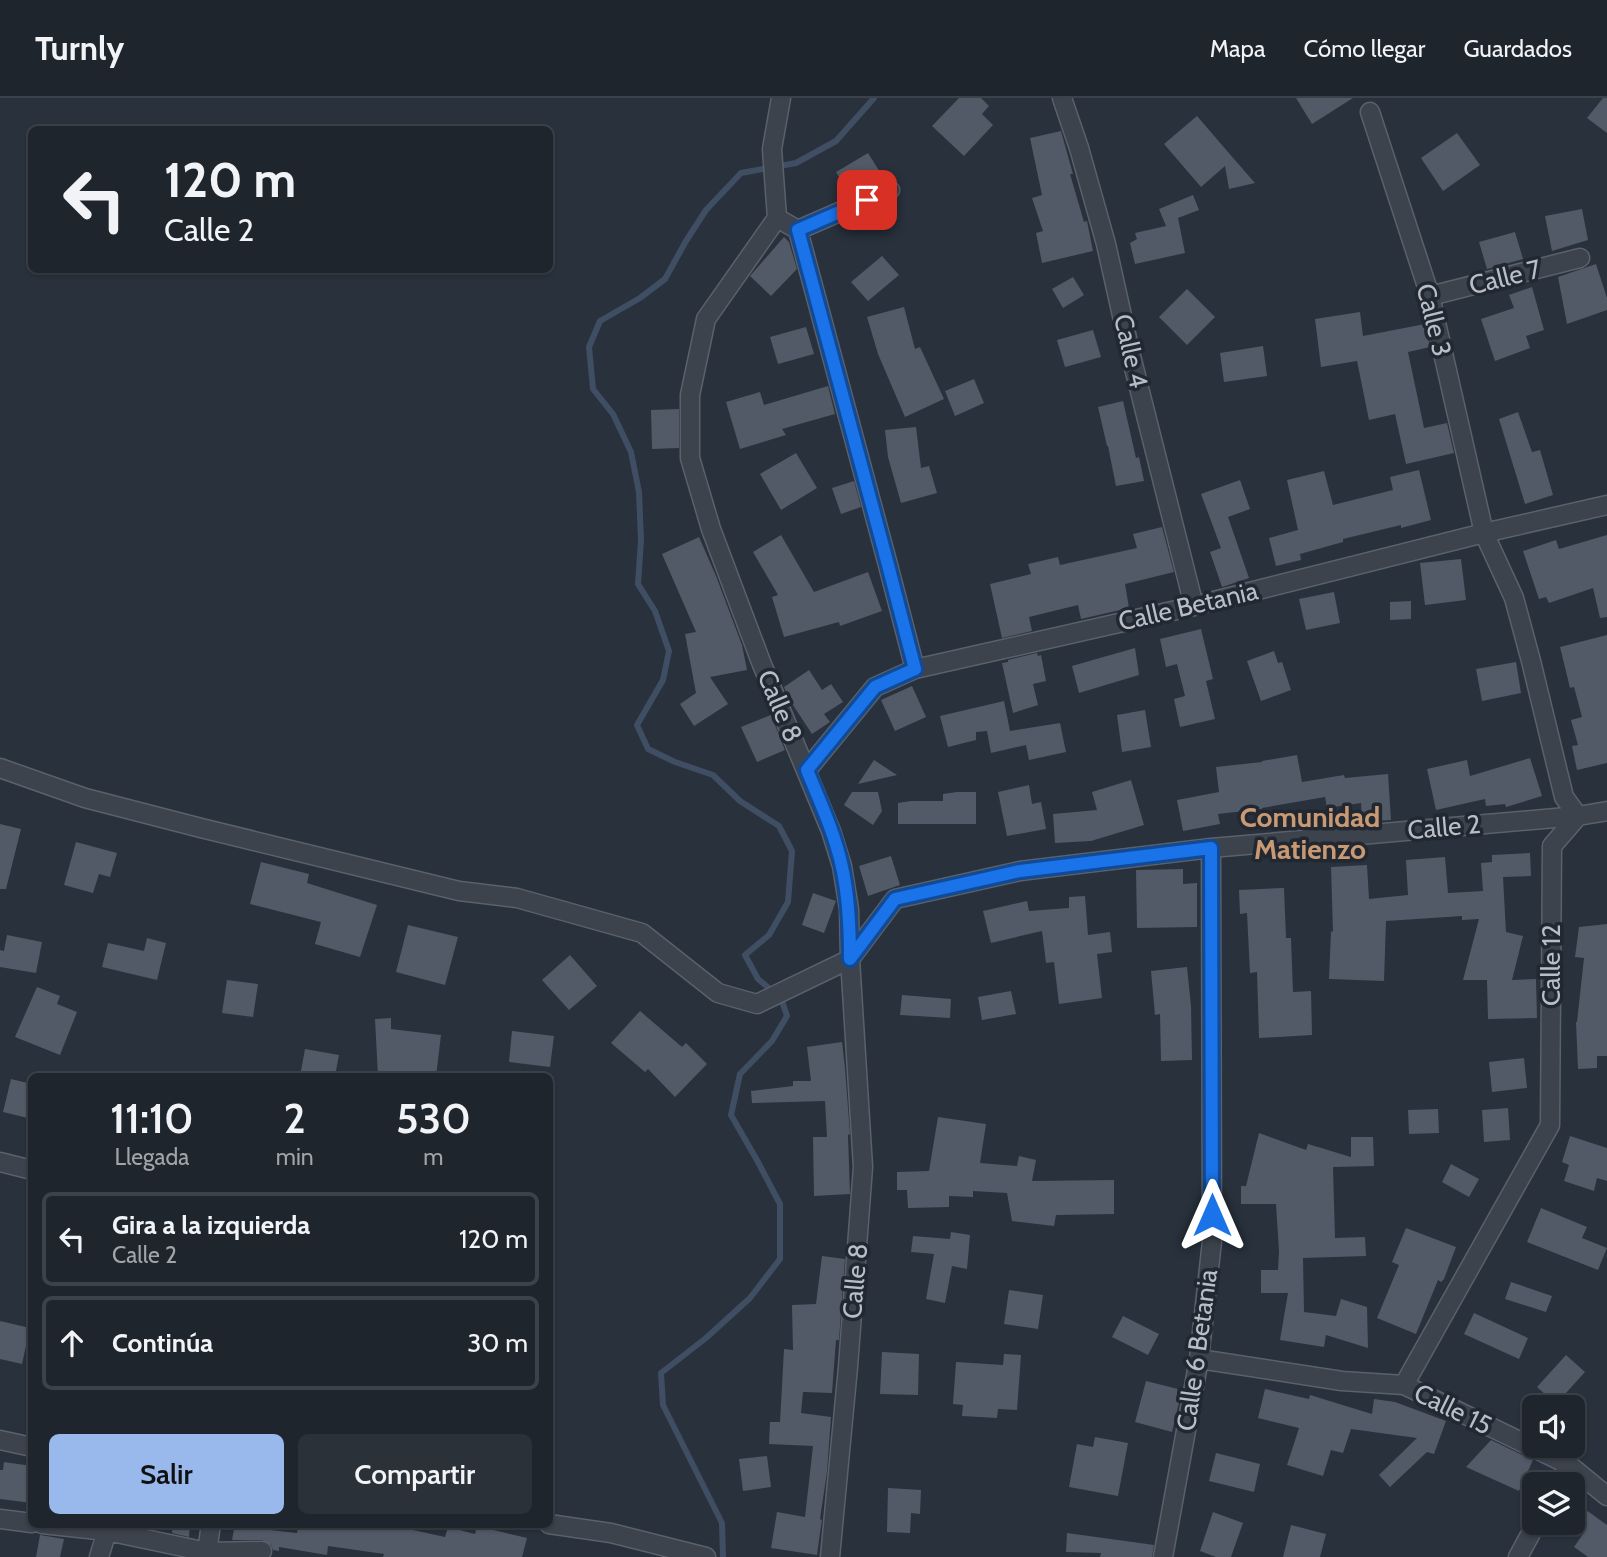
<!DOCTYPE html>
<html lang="es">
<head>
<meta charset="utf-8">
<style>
	:root { --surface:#1e252d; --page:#2b3139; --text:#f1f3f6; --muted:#a1a5aa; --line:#3c4249; --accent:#99b8eb }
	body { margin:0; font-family:Cabin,sans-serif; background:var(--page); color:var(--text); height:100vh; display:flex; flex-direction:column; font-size:26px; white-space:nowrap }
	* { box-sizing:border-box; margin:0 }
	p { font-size:23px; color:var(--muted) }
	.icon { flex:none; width:38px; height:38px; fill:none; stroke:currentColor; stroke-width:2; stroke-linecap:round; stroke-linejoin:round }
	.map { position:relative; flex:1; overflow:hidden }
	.sheet { position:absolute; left:28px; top:975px; width:525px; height:455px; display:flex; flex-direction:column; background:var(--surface); border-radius:10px; box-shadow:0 2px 5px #0004,0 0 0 2px var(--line) }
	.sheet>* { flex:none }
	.hud { position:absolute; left:28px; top:28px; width:525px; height:147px; border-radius:10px; box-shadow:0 2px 5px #0004,0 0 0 2px var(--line); background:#1e252d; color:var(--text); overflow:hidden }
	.fabs { position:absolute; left:1522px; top:1297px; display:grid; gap:14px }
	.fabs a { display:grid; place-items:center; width:63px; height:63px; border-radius:10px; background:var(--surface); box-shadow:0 2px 5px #0004,0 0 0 2px var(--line); font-size:35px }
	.pin { position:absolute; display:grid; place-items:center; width:60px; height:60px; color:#fff; margin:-30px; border-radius:14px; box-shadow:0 4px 10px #0006 }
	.me { position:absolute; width:77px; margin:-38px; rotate:0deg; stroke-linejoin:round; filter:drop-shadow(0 0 5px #0008) }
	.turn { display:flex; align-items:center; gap:24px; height:147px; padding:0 21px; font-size:32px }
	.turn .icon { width:91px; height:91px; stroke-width:2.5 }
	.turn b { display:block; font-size:49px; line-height:60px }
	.eta { display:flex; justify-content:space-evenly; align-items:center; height:119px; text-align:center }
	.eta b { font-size:42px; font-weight:600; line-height:49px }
	.button { display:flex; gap:14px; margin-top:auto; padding:14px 21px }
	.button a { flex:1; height:80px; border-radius:10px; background:var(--accent); color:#111; font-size:28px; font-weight:600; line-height:80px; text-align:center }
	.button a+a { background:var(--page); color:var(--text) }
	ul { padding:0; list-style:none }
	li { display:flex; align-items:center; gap:21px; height:94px; margin:0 14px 10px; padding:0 7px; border:4px solid var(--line); border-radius:10px }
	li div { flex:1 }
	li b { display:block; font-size:26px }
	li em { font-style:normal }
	header { display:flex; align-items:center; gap:42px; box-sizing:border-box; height:98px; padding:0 35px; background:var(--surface); border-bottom:2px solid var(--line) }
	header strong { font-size:33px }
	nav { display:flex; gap:38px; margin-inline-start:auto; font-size:24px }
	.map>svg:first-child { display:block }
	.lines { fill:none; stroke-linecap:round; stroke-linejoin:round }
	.stream { stroke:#404e63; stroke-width:6 }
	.building { fill:#525a67 }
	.street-casing { stroke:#5a616b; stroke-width:21 }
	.street { stroke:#3c434d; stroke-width:18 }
	.route-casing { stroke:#114b97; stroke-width:18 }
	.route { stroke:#1a73e8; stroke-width:12 }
	.labels { text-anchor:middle; stroke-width:7; stroke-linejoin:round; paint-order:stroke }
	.street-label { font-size:26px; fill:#b8bec8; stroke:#212832 }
	.neighbourhood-label { font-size:28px; font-weight:bold; fill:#c89973; stroke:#212832 }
</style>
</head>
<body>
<header>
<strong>Turnly</strong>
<nav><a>Mapa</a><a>Cómo llegar</a><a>Guardados</a></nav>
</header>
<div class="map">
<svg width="1607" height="1459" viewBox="0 0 1607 1459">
	<rect width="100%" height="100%" fill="#28313c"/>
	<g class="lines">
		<path class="stream" d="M723,1459L722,1425L663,1307L661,1275L706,1240L750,1200L780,1161V1106L758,1064L731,1017L740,976L772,943L787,918L781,900L758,881L745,857L769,837L788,804L792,753L779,728L740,703L713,677L675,664L648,651L637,627L663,582L669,553L655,513L638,486L641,442L639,394L631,354L613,316L593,291L589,249L600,223L640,200L665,181L686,143L706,112L741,75L796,65L836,43L874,0"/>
	</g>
	<path class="building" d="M959,0H981L989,8L982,16L993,27L964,58L932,28Z
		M1296,0H1353L1312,26Z
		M1603,0H1607V35L1587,20Z
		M1197,18L1234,61L1255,85L1229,91L1225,68L1201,89L1164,46Z
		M1061,33L1073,76H1070L1084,124L1087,123L1093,153L1042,165L1036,135L1043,133L1032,100L1042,97L1030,40Z
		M1457,35L1480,67L1443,93L1421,60Z
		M868,55L883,79L850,97L836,74Z
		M1193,97L1199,112L1178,120L1185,155L1135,166L1130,145L1137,141L1135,135L1166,128L1159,111Z
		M1582,111L1588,142L1552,153L1545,118Z
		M1515,134L1523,161L1487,171L1479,144Z
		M784,139L789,144L797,171L771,198L750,178Z
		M882,158L899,177L868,203L851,184Z
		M1596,166L1607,200V212L1567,226L1558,179Z
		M1073,179L1084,197L1063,210L1052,191Z
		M1532,189L1544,232L1526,238L1530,250L1495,263L1481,221L1514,210L1509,197Z
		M1187,191L1215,219L1187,247L1159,219Z
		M904,209L915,251L920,249L944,301L905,319L878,256L867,219Z
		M1360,214L1363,238L1425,226L1430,249L1408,254L1424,330L1447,325L1454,355L1406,366L1395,316L1369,322L1357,263L1321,269L1315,221Z
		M806,229L814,256L778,266L770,239Z
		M1093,232L1101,259L1065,269L1057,242Z
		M1263,248L1267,278L1224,284L1220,255Z
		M974,281L984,305L955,318L945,293Z
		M828,288L835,316L782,331L786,337L740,351L726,304L760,294L764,307Z
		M1123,303L1136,360L1139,359L1144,383L1116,388L1108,348H1107L1098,309Z
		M679,311V350L652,351L651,312Z
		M1518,314L1532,354L1540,352L1553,397L1525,406L1499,321Z
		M916,329L921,370L929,368L937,395L901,405L888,359L885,332Z
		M796,355L817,390L781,412L760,376Z
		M1419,372L1431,422L1401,430V427L1343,441V444L1300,456L1301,462L1276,468L1269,440L1298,432L1287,382L1324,373L1333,407L1393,392L1390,379Z
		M1240,382L1250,411L1228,419L1249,480L1222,489L1210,454L1221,450L1201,396Z
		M854,383L861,409L841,416L832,390Z
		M1162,429L1174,474L1125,486L1129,510L1081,521L1078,507L1029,519L1032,533L1002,540L990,486L1031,476L1028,466L1058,459L1060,467L1137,450L1133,436Z
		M781,437L814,494L868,474L882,513L840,528L839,524L784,539L772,499L778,497L753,454Z
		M1607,437V519L1600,520L1593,490L1549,505L1546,499L1539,501L1523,453L1556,442L1559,451Z
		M699,439L716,478L742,547L747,572L710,579L728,606L694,628L680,606L696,595L685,536L696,534L662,456Z
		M1461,461L1466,502L1425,507L1420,465Z
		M1334,494L1340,525L1306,532L1299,501Z
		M1411,503V521L1390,522V504Z
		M1201,531L1213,581L1206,583L1215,621L1180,629L1174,601L1185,598L1177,566L1166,569L1160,541Z
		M1607,537V665L1577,672L1572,648L1578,647L1571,622L1582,619L1574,589L1570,590L1560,549Z
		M1135,550L1139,577L1079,595L1072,568Z
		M1274,553L1278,565L1282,564L1291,592L1261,603L1247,563Z
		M1037,555L1038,558L1041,557L1046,583L1033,586L1038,607L1013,615L1002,565L1008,564V562Z
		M1516,564L1521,595L1482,603L1476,571Z
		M809,572L822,592L831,586L843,604L824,616L830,624L812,636L789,601L784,589Z
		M912,588L926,619L895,633L881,602Z
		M1004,603L1010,633L1060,625L1066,654L1029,662L1026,647L991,655L987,633L976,634V642L948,649L940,618Z
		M1145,612L1151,649L1122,654L1117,617Z
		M771,617L785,652L757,664L741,629Z
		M1297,657L1302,684L1344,677L1345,680L1388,676L1391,722L1362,724L1361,705L1327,710L1325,699L1262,710V711L1218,716L1220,726L1183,733L1177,702L1219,694L1216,669L1262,664V663Z
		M1530,660L1542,698L1506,709L1505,706L1486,708L1485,701L1436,712L1427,671L1467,662L1470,678Z
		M874,662L897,677L858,686Z
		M1131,682L1144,727L1091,743L1055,745L1053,716L1097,712L1092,694Z
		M1029,687L1032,706L1041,704L1046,731L1007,738L998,694Z
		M852,694H878L882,713L873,727L844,707Z
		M957,694H976V726H898V705L911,703H943V696Z
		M0,726L21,731L6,791H0Z
		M76,744L117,755L110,779L99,776L93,795L64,787Z
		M1530,755L1531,778L1503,779L1506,834L1523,838L1512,882L1536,881L1537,920L1488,921L1487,882H1463L1479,821L1462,822V818L1386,823L1384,883L1329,881L1331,833L1333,834L1331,769L1367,767L1369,801L1408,797L1406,762L1445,759L1448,795L1483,793L1481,765L1492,764V757Z
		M891,758L900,787L868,798L859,768Z
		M261,764L309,776L307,785L377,807L360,859L315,846L321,824L250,806Z
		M1183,771V786L1197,785V829L1137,830L1136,772Z
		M1284,790L1286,840H1291L1293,894L1311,893L1312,937L1259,940L1257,874L1250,875L1247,815L1240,816L1239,792Z
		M813,795L836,803L824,835L802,827Z
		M1085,798L1088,837L1110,834L1112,854L1097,856L1102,900L1059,906L1054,864L1046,865L1042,833L991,845L983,813L1027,803L1029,813L1069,810V799Z
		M1607,826V958H1597V970L1578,971L1576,924H1577L1584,860L1575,859L1579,829Z
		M408,827L458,839L445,887L396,874Z
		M7,837L42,844L36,875L0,869V852L4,853Z
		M147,840L166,845L157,882L102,869L108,845L144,853Z
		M570,857L597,888L569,912L542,882Z
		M1187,869L1191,908L1192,962L1161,963L1160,916L1155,917L1151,873Z
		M227,882L258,886L253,919L222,915Z
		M37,889L60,898L57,906L77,914L60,957L15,939Z
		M1011,893L1016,916L982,922L978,899Z
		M902,897L951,901L950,920L900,917Z
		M640,913L682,949L686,945L707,966L675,999L648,971L645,974L611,945Z
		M391,920V931L441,937L436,978H378L375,921Z
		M512,933L554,938L550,969L509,964Z
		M842,944L845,970L850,1036L848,1037L850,1096L814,1098L813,1039H827L825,1003L752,1005L751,993L793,988V983H811L807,949Z
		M305,951L339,957L335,978H300Z
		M1524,960L1527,990L1492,994L1489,964Z
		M11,981L32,986V1021L3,1014Z
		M1508,1010L1510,1042L1484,1044L1482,1012Z
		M1438,1011L1439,1035L1409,1036L1408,1012Z
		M938,1019L986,1026L980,1065L1017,1068L1019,1058L1036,1062L1032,1083L1114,1082V1116L1056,1117L1054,1128L1012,1123L1007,1095L973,1093V1099L949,1098V1109L908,1110L907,1092H897V1074L929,1073Z
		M1259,1035L1306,1052L1308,1046L1351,1059V1039H1373L1374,1068L1333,1069L1335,1140L1365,1139L1366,1158L1303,1160L1304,1214L1336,1218L1341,1201L1367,1209L1368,1250L1326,1237L1324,1249L1280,1242L1288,1195H1261V1172H1278L1279,1153L1276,1106H1241V1088H1246Z
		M1570,1038L1607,1050V1083L1597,1080L1594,1093L1564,1083L1569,1067L1562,1064Z
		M1451,1066L1479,1081L1469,1099L1442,1084Z
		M1541,1110L1587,1129L1582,1140L1607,1150L1598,1172L1527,1144Z
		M1406,1130L1456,1149L1444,1181L1441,1184L1438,1182L1416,1236L1377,1220L1399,1167L1392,1164Z
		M951,1134L970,1137L967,1171L952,1168L945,1205L926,1201L934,1156L911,1154L913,1138L950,1141Z
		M822,1158L845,1161L839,1242H836L832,1295L803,1294L801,1315L831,1319L827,1374L820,1421L822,1422L821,1428L817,1457L771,1450L777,1414L805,1419L813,1348L769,1346L770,1324H780L784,1251L793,1252L792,1207L816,1206Z
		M1511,1184L1552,1198L1546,1214L1505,1201Z
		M1009,1192L1043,1197L1038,1231L1004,1226Z
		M1474,1215L1528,1240L1519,1261L1464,1236Z
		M1123,1218L1159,1236L1148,1257L1112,1239Z
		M0,1223L30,1230L22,1266L0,1261Z
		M882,1254L919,1256L918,1297L880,1296Z
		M1004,1256L1021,1257L1017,1312L998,1311L997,1320L962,1318L963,1307L953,1306L956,1264L1003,1267Z
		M1566,1257L1585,1274L1556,1306L1537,1289Z
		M1146,1283L1182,1292L1172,1334L1135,1324Z
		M1265,1291L1309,1301L1310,1297L1372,1316L1374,1301L1395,1304L1446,1323L1434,1356L1427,1354L1390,1389L1379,1377L1417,1340L1351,1331L1343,1355L1331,1352L1323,1378L1287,1367L1299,1330L1258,1320Z
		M1095,1339L1128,1345L1118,1398L1069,1389L1077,1346L1093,1349Z
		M1491,1342L1533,1362L1519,1393L1466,1369Z
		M1216,1355L1260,1366L1254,1394L1209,1383Z
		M767,1358L771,1389L743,1393L739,1361Z
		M4,1364L32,1368V1405L0,1401V1372H3Z
		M888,1390L921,1392L920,1416L911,1415L910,1435L887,1434Z
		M1586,1412L1607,1427V1459H1588L1574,1449L1585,1433L1575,1426Z
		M1213,1414L1243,1425L1231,1459H1216L1200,1453Z
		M173,1426H190L189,1439L172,1435Z
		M235,1426H262L261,1431L297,1435L299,1426H415L413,1432L445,1439L448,1429L475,1436L477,1428L527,1440L522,1459H383L384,1456L328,1448L327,1457L279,1449V1453L273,1452L271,1447L262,1442H232Z
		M1291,1427L1326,1436L1320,1459H1283Z
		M1067,1435L1154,1447L1152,1459H1100L1101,1455L1066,1454Z
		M40,1437L64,1441L60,1459H36Z"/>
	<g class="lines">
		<defs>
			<path id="street" d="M1062,0L1079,50L1106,146L1131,258L1194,508
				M1370,14L1430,198L1484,435L1514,500L1531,563L1564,699L1578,718L1552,748L1550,1027L1404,1287
				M777,120L706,221L690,297V360L711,431L761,564L831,733L842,768L849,811L850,861L863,1069L848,1269L830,1459
				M777,120L798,132L888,467L915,571
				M777,120L772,51L781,0
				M798,132L890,92
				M1430,198L1580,160
				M0,670L85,700L201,730L459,793L517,800L642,835L718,895L757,906L850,861L895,801L1020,773L1211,750L1578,718L1607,713
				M807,672L875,589L915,571L1194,508L1484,435L1607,407
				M0,1064L32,1072
				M1199,1261L1342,1283L1404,1287L1569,1367L1607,1398
				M0,1342L32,1349
				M1559,1386L1569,1367
				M0,1421L32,1425
				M42,1426L107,1433L207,1454L262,1453
				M549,1426L611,1435L706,1459
				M207,1454L211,1426
				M99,1459L107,1433
				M1163,1459L1199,1261L1212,1143L1211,750
				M1518,1459L1537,1424"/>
		</defs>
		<use href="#street" class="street-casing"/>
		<use href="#street" class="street"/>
	</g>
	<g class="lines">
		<defs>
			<path id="route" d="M867,102L798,132L888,467L915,571L875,589L807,672C820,704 835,736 842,769C849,800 850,830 850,861L895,801L1020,773L1211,750L1212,1117"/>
		</defs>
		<use href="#route" class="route-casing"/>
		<use href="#route" class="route"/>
	</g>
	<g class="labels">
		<g class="street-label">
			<text transform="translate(1505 179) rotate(-14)" y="9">Calle 7</text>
			<text transform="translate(1434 222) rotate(76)" y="9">Calle 3</text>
			<text transform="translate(1131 253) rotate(77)" y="9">Calle 4</text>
			<text transform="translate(1188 508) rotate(-13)" y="9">Calle Betania</text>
			<text transform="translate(780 608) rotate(67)" y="9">Calle 8</text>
			<text transform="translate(1444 729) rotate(-5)" y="9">Calle 2</text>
			<text transform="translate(1551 867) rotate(-90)" y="9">Calle 12</text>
			<text transform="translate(855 1183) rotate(-85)" y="9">Calle 8</text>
			<text transform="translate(1197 1252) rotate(-82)" y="9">Calle 6 Betania</text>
			<text transform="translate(1453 1311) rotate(26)" y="9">Calle 15</text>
		</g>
		<g class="neighbourhood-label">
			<text x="1310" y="729">Comunidad<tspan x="1310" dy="32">Matienzo</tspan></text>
		</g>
	</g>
</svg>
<div class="fabs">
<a><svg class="icon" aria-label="sound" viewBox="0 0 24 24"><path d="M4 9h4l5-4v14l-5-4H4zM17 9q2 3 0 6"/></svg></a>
<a><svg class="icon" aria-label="layers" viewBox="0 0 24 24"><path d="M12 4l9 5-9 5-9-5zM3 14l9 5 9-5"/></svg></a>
</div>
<div class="pin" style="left:867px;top:102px;background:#d93025"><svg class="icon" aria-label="arrive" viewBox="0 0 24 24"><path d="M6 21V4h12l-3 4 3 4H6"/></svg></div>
<svg class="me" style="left:1212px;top:1117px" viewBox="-20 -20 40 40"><path d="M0-17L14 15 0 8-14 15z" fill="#1a73e8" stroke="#fff" stroke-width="4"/></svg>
<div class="hud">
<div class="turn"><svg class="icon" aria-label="left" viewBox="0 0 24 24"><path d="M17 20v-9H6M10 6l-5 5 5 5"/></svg><div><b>120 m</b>Calle 2</div></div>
</div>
<section class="sheet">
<div class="eta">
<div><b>11:10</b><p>Llegada</p></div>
<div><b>2</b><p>min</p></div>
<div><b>530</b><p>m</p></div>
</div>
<ul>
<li><svg class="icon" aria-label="left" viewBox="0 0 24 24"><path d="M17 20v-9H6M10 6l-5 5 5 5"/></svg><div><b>Gira a la izquierda</b><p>Calle 2</p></div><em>120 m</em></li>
<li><svg class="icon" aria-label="ahead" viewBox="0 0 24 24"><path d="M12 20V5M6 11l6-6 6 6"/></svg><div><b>Continúa</b></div><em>30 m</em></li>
</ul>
<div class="button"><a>Salir</a><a>Compartir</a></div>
</section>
</div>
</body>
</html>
